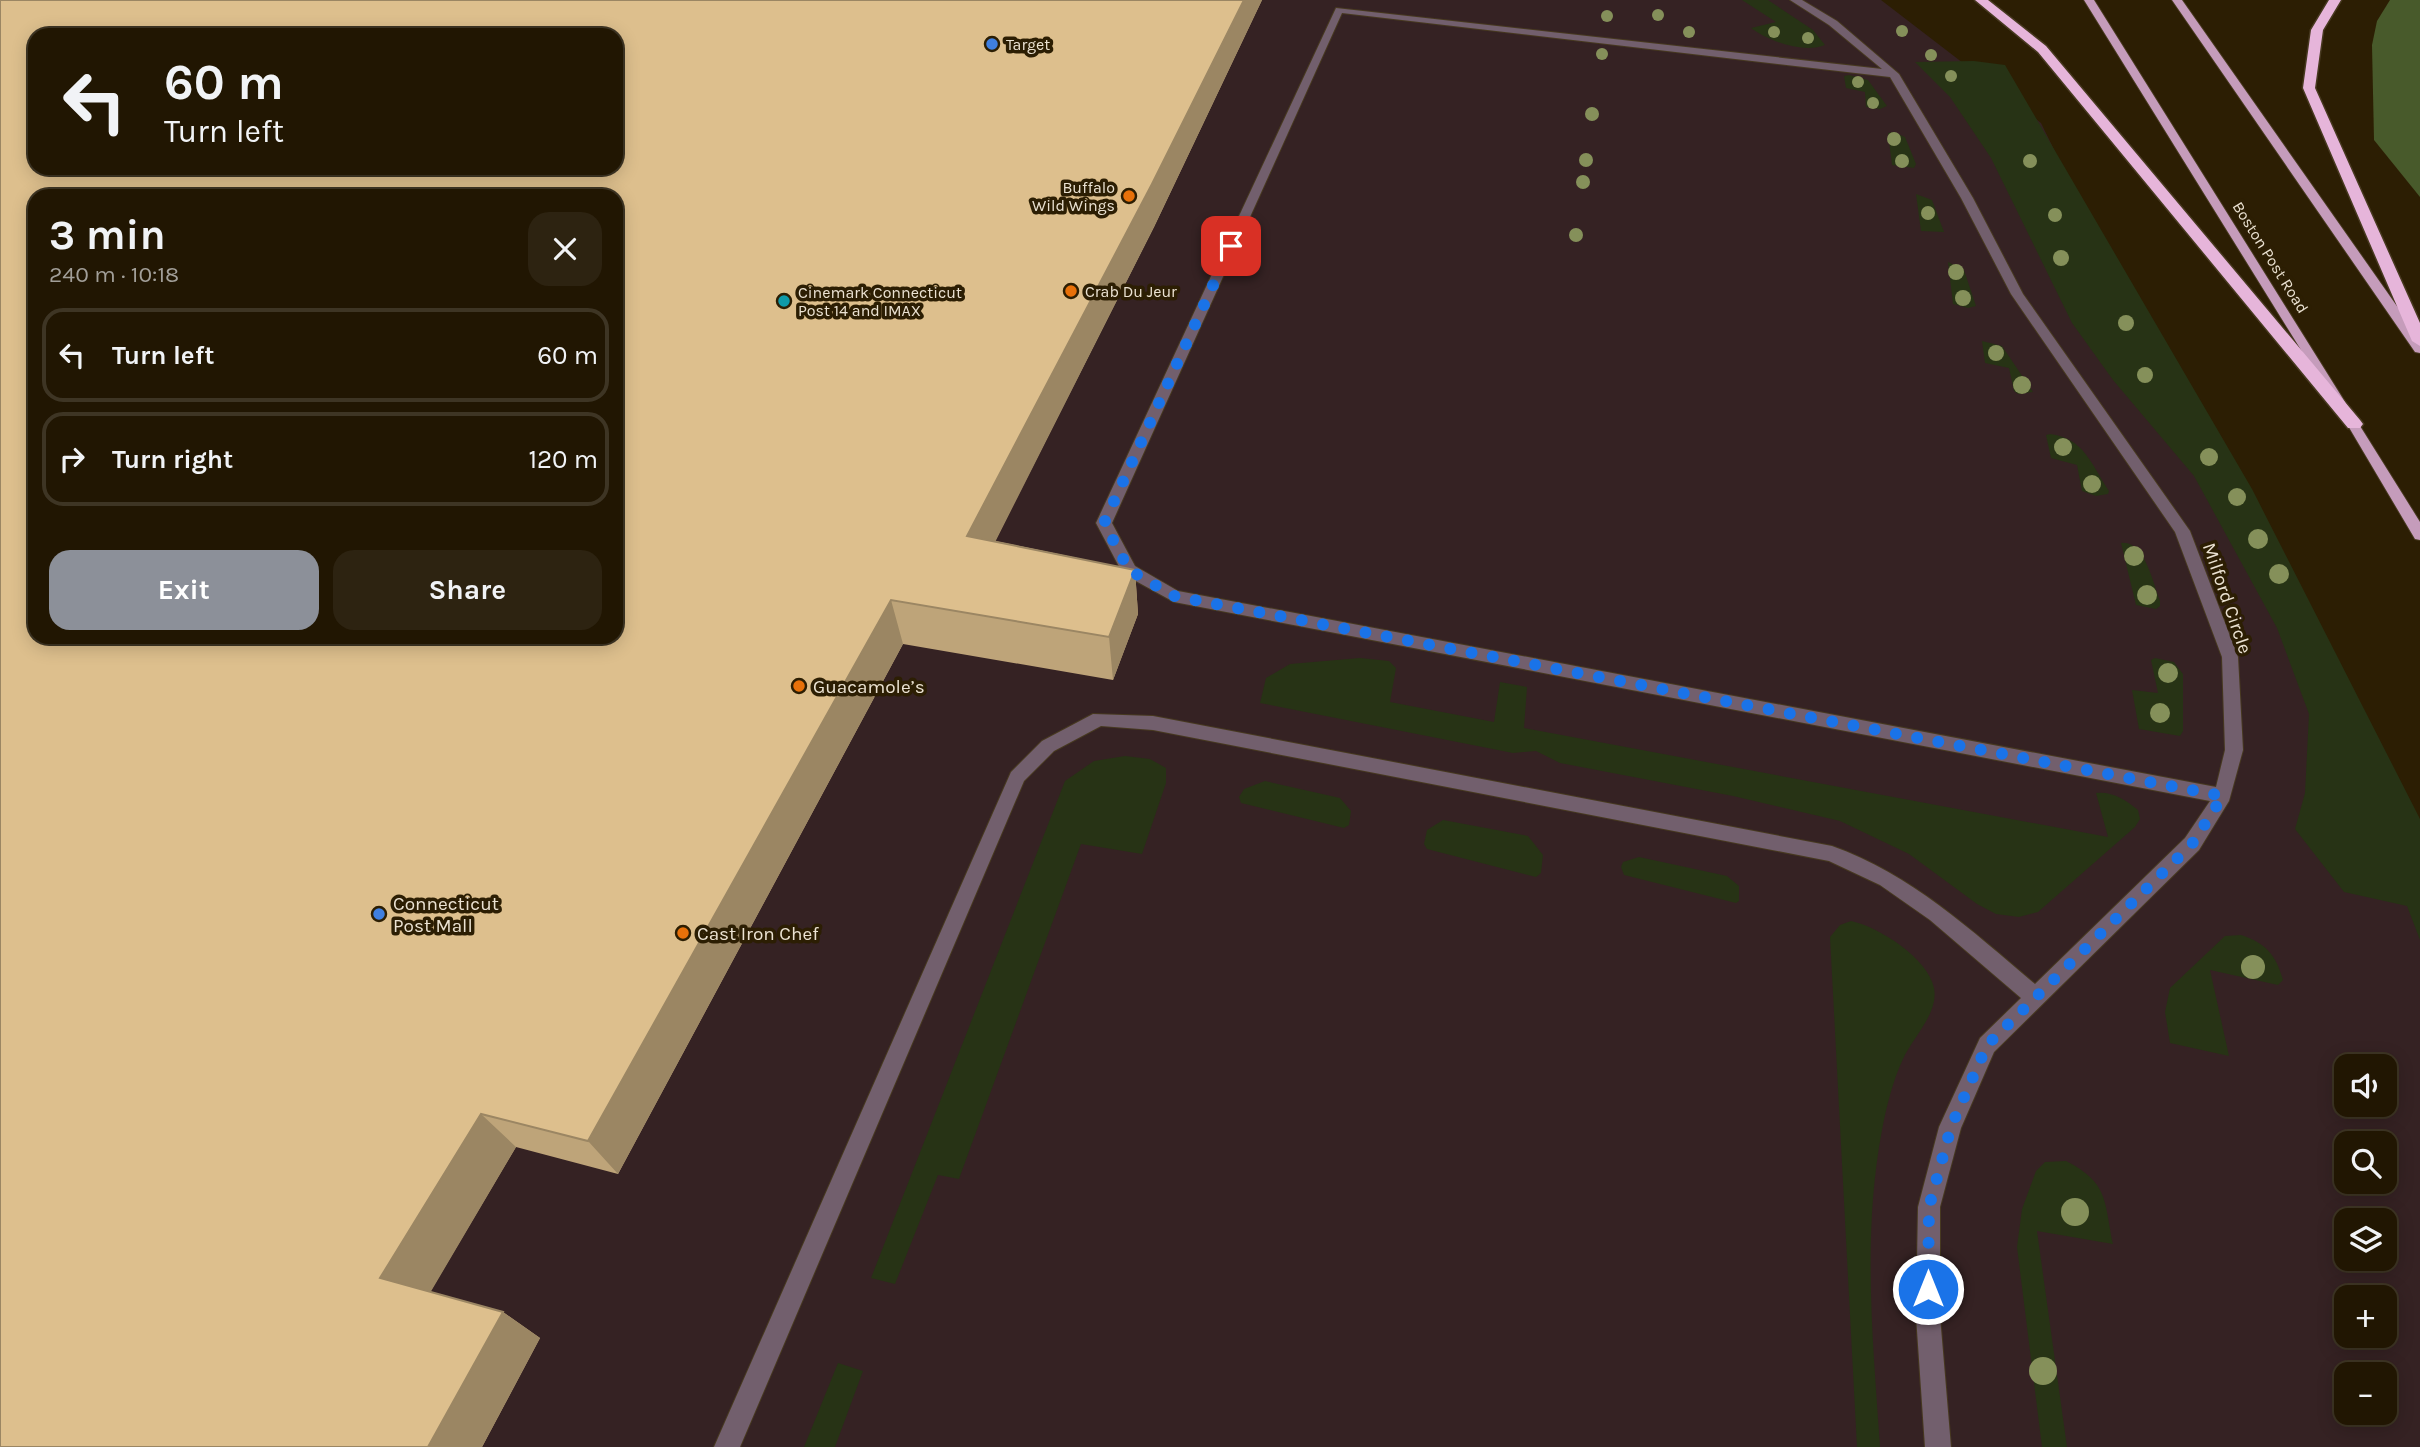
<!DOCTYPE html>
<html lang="en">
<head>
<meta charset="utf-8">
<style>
	:root { --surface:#211602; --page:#2d2311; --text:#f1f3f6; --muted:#a29f99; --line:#3e3524; --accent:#8c9099 }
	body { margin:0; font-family:Karla,sans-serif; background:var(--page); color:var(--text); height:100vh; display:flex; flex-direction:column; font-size:26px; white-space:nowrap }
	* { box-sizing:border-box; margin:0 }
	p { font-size:23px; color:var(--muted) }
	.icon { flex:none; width:38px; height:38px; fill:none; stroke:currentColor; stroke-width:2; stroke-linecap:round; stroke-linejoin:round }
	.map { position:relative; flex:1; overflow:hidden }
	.side { position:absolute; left:28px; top:189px; width:595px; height:455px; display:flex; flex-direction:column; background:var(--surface); border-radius:21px; box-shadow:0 4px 18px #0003,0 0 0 2px var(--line) }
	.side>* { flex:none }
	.banner { position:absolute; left:28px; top:28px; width:595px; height:147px; border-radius:21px; box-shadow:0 4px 18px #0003,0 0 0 2px var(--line); background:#211602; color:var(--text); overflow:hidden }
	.controls { position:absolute; left:2334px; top:1054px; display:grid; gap:14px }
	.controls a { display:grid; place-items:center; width:63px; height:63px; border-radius:14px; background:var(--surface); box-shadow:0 4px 18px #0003,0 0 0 2px var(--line); font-size:35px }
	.pin { position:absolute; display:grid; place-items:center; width:60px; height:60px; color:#fff; margin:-30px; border-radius:14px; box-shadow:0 4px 10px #0006 }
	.me { position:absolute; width:77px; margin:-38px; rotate:0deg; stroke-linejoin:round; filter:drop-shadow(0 0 5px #0008) }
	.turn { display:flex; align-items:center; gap:24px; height:147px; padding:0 21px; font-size:32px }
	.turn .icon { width:91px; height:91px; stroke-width:2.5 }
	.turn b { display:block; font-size:49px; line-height:60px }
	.round { display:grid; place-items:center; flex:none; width:74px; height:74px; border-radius:21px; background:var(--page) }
	.head { display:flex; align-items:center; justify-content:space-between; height:119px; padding:0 21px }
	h1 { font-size:42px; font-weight:700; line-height:52px }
	.action { display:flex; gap:14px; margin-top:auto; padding:14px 21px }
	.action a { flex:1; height:80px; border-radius:21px; background:var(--accent); color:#fff; font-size:28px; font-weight:700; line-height:80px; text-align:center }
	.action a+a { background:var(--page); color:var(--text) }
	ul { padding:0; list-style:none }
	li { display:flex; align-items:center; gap:21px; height:94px; margin:0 14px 10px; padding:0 7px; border:4px solid var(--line); border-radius:21px }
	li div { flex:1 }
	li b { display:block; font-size:26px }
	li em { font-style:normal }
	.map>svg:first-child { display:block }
	.commercial { fill:#352223; fill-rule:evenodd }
	.green { fill:#273315 }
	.forest { fill:#485a2b }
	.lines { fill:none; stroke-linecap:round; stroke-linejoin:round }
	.minor-casing { stroke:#473920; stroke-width:2 }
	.major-casing { stroke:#473920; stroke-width:2 }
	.highway-casing { stroke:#473920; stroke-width:3 }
	.minor { fill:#725f6d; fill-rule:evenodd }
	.major { fill:#c59cbb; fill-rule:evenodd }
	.highway { fill:#e6b5da; fill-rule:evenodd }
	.tree { fill:#85905a }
	.wall { fill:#bea479; fill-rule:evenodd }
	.shaded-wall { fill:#9b8663 }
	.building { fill:#ddbf8d; stroke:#9b8663; stroke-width:2; fill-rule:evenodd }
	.route { stroke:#1a73e8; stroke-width:12; stroke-dasharray:0 21.6 }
	.shop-dot { fill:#3f7fe0; stroke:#2c1e03; stroke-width:2.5 }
	.food-dot { fill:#e8710a; stroke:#2c1e03; stroke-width:2.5 }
	.culture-dot { fill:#0f9aa8; stroke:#2c1e03; stroke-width:2.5 }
	.labels { text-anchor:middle; stroke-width:7; stroke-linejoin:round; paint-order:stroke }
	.far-poi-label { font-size:16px; fill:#ebe2d2; stroke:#2c1e03; text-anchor:start }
	.far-street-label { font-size:16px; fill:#ebe2d2; stroke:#2c1e03 }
	.street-label { font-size:19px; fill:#ebe2d2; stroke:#2c1e03 }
	.poi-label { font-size:19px; fill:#ebe2d2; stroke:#2c1e03; text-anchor:start }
</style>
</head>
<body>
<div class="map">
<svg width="2420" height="1447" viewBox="0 0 2420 1447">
	<rect width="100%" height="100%" fill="#2c1e03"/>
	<path class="commercial" d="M32,0H1881L2041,123L2420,897V1447H0ZM35,35H616V168H35ZM35,196H616V637H35ZM2347,1066H2385V1104H2347ZM2347,1143H2385V1181H2347ZM2347,1220H2385V1258H2347ZM2347,1297H2385V1335H2347ZM2347,1374H2385V1412H2347Z"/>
	<path class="green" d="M1742,0H1768L1813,30L1825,45C1804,54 1768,41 1751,28L1776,22Z
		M1974,61L2005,65L2252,489L2420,819V940L2407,906L2344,892L2295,829L2305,793L2309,714L2277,628L2194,476L2113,380L2072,323L1991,158L1950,97L1915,62Z
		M1849,75L1868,80L1887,106L1880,109L1866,107L1865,92L1846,88L1844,76Z
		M1894,132L1905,137L1916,164L1914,168L1892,165L1888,133Z
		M1916,194L1932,200L1944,232L1921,231Z
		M1948,262L1964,270L1976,306L1968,308L1953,304Z
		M1982,341L2002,346L2033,392L2018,394L2014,391L2009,368L1985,363Z
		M2050,434C2084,438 2091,464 2109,491L2108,494L2096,496L2082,491L2077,465L2051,458L2046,435Z
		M2121,543C2145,540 2153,584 2160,601V606L2156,609L2136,605Z
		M1360,658L1389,661L1396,668L1390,702L1494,722L1500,682L1527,687L1524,728L2108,837L2096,793C2112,791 2126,800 2138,810L2140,819L2135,827L2038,912L2019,917L1996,914L1977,904L1909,854L1840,821L1733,796L1560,763L1536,751L1513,753L1260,703L1266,678L1290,664Z
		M2155,658L2174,662L2183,674V731L2180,736L2139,729L2132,690L2158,693L2151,660Z
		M1125,756L1150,759L1166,768V783L1142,854L1081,844L959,1179L938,1175L895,1284L871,1278L1065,781L1094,761Z
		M1265,781L1340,798L1351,811L1349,825L1344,828L1241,803L1239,797L1244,789Z
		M1443,820L1528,836L1543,855L1541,873L1536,877L1427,849L1424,844L1427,830Z
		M1639,857L1727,876L1739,886V901L1736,903L1624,875L1621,867L1623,862Z
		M1851,921C1879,927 1928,958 1934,988C1939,1013 1913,1037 1903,1059C1893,1080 1886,1108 1882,1130C1862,1236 1873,1341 1880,1447H1857L1830,937L1840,925Z
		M2241,935C2266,943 2276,955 2283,980L2278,985L2210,970L2229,1056L2170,1043L2165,1012L2170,988L2225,936Z
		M2066,1161C2109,1183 2104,1201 2113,1244L2037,1231L2067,1447H2042L2017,1247L2022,1209L2036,1171L2045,1162Z
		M838,1363L863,1371L835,1447H804Z"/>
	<path class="forest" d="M2390,0H2420V197L2374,140L2372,45L2377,21Z"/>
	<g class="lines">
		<defs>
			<path id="minor" d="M1790,0H1802L1837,21L1899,74L1973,198L2023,294L2190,531L2238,657L2243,750L2229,801L2199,850L1994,1052L1961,1128L1940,1207V1316L1951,1447H1925L1916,1316L1918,1207L1939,1127L1980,1038L2021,998L1930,920L1880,885L1829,861L1153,730L1101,726L1054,751L1024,781L740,1447H714L1011,772L1042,741L1093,714L1153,716L1832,846C1911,874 1972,931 2035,984L2185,838L2210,801L1174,602L1123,574L1096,523L1336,8L1882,69L1829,25ZM1342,13L1890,77L1961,198L2011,294L2175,532L2222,657L2225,750L2216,787L1178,591L1135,566L1112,523Z"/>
			<path id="major" d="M2084,0H2094L2420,522V540L2415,539L2347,424Z
				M2172,0H2182L2420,339V353L2415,352Z"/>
			<path id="highway" d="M1975,0H1988L2046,46L2360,420L2363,424L2360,428H2348L2038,52Z
				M2329,0H2341L2323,30L2315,88L2420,323V346L2412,341L2303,88L2311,30Z"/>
		</defs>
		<use href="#minor" class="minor-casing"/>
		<use href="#major" class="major-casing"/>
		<use href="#highway" class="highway-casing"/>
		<use href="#minor" class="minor"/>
		<use href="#major" class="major"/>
		<use href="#highway" class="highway"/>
	</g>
	<g class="tree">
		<circle cx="1658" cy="15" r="6"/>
		<circle cx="1607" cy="16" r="6"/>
		<circle cx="1902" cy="31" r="6"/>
		<circle cx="1689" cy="32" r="6"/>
		<circle cx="1774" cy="32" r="6"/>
		<circle cx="1808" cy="38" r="6"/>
		<circle cx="1602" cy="54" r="6"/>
		<circle cx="1931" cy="55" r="6"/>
		<circle cx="1951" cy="76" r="6"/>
		<circle cx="1858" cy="82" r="6"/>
		<circle cx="1873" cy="103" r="6"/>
		<circle cx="1592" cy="114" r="7"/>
		<circle cx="1894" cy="139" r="7"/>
		<circle cx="1586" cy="160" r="7"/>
		<circle cx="1902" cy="161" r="7"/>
		<circle cx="2030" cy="161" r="7"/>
		<circle cx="1583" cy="182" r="7"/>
		<circle cx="1928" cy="213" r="7"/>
		<circle cx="2055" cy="215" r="7"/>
		<circle cx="1576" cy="235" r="7"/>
		<circle cx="2061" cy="258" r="8"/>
		<circle cx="1956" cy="272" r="8"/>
		<circle cx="1963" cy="298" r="8"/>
		<circle cx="2126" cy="323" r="8"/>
		<circle cx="1996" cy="353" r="8"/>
		<circle cx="2145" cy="375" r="8"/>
		<circle cx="2022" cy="385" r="9"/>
		<circle cx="2063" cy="447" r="9"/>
		<circle cx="2209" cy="457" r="9"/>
		<circle cx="2092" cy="484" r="9"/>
		<circle cx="2237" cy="497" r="9"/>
		<circle cx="2258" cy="539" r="10"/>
		<circle cx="2134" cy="556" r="10"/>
		<circle cx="2279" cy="574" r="10"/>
		<circle cx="2147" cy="595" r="10"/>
		<circle cx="2168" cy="673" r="10"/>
		<circle cx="2160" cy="713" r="10"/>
		<circle cx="2253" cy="967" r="12"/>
		<circle cx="2075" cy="1212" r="14"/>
		<circle cx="2043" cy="1371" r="14"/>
	</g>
	<path class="wall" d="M0,0H1262L1154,227L995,541L1135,570L1138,614L1113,680L903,644L618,1174L516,1147L430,1292L503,1312L540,1338L482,1447H0ZM35,35H616V168H35ZM35,196H616V637H35Z"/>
	<path class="shaded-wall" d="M1244,0H1262L1154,227L976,580L967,536Z
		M1135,570L1138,614L1113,680L1109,637Z
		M891,600L903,644L618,1174L588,1141Z
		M481,1114L516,1147L423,1305L380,1278Z
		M503,1312L540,1338L482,1447H428Z"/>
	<path class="building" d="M0,0H1244L1152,184L967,536L1135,570L1109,637L891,600L588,1141L481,1114L380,1278L503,1312L428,1447H0ZM35,35H616V168H35ZM35,196H616V637H35Z"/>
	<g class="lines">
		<path class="route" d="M1231,246L1104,523L1129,570L1174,596L2223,796L2192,844L1987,1045L1951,1127L1929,1207L1928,1289"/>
	</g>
	<g class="shop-dot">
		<circle cx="992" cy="44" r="7"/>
		<circle cx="379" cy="914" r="7"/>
	</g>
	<g class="food-dot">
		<circle cx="1129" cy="196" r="7"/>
		<circle cx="1071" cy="291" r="7"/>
		<circle cx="799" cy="686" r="7"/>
		<circle cx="683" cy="933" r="7"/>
	</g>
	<circle class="culture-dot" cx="784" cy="301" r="7"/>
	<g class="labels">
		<g class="far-poi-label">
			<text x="1006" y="50">Target</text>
			<text x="1115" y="193" text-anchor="end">Buffalo<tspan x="1115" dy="18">Wild Wings</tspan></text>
			<text x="1085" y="297">Crab Du Jeur</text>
			<text x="798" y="298">Cinemark Connecticut<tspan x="798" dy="18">Post 14 and IMAX</tspan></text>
		</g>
		<g class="far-street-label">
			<text transform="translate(2271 257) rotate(58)" y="6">Boston Post Road</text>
		</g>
		<g class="street-label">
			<text transform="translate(2228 598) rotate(71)" y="7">Milford Circle</text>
		</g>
		<g class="poi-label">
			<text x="813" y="693">Guacamole’s</text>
			<text x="393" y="910">Connecticut<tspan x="393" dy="22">Post Mall</tspan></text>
			<text x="697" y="940">Cast Iron Chef</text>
		</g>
	</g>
</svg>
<div class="controls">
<a><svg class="icon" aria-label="sound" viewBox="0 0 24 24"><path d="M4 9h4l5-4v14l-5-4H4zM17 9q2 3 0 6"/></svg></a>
<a><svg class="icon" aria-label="search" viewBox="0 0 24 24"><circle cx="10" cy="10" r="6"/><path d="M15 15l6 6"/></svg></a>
<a><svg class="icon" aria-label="layers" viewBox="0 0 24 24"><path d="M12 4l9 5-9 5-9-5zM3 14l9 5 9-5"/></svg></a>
<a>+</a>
<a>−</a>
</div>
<div class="pin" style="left:1231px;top:246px;background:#d93025"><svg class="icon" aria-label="arrive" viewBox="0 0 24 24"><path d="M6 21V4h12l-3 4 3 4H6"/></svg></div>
<svg class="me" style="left:1928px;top:1289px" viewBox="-20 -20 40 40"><circle r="17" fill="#1a73e8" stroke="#fff" stroke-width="3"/><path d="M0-11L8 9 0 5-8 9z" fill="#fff"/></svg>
<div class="banner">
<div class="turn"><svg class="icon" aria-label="left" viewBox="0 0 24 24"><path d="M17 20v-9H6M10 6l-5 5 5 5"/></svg><div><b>60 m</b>Turn left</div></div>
</div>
<section class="side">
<div class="head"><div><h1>3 min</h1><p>240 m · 10:18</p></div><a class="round"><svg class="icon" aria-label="close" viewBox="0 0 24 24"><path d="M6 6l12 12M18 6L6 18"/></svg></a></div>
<ul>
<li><svg class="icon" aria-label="left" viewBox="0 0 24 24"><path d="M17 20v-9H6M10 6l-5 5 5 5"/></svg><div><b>Turn left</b></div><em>60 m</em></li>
<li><svg class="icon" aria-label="right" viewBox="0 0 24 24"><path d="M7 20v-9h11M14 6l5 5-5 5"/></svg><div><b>Turn right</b></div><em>120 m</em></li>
</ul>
<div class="action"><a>Exit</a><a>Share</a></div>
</section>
</div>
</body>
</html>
